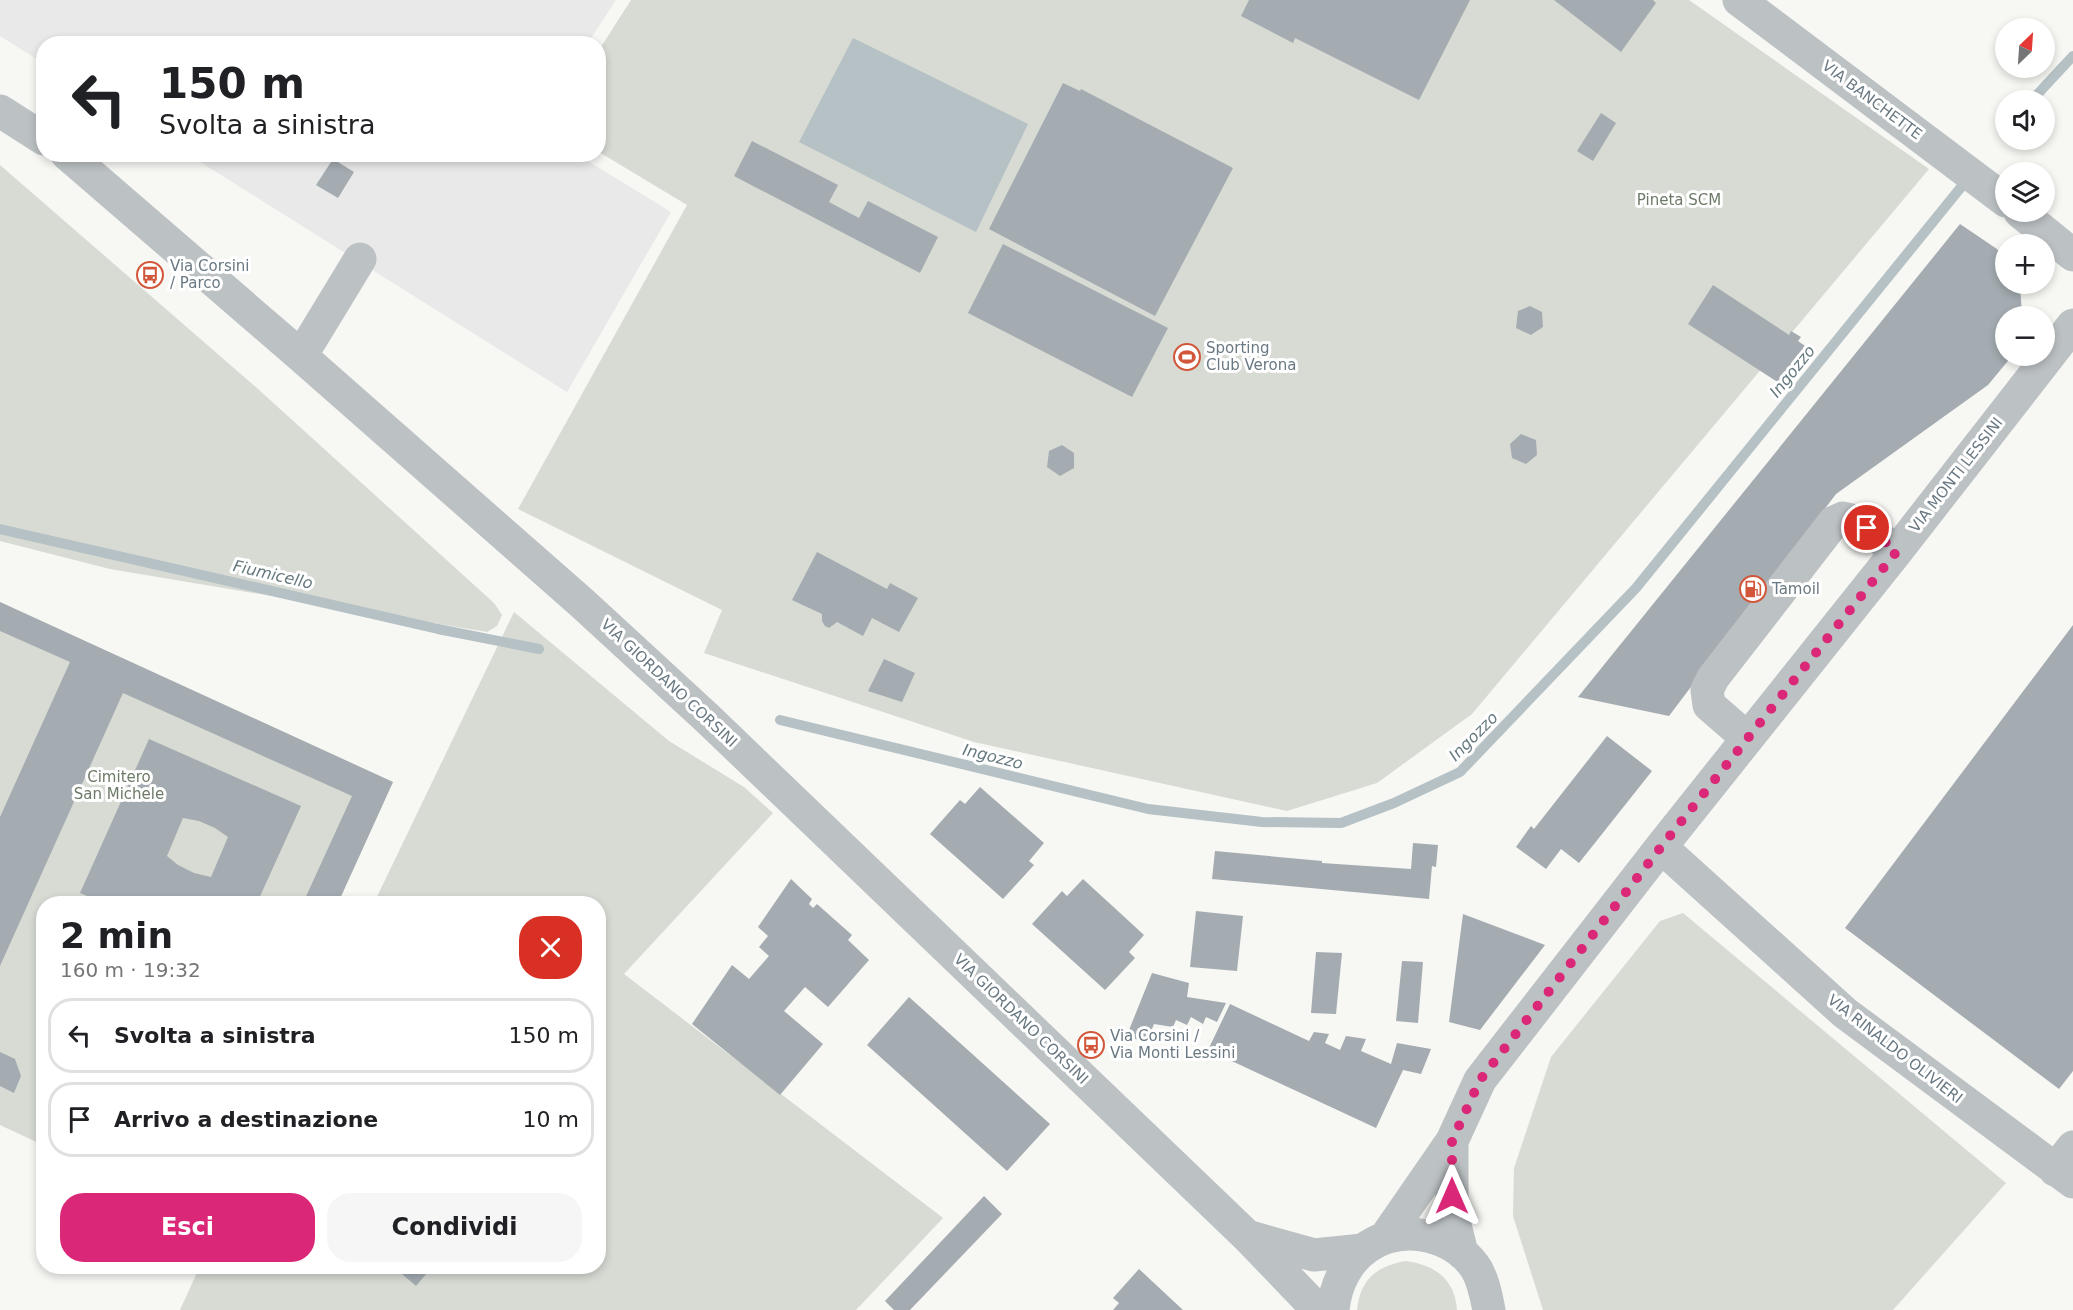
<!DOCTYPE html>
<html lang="it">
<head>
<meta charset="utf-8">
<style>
	:root { --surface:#fff; --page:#f6f6f6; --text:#202124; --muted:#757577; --line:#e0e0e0; --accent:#db2777 }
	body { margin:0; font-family:"DejaVu Sans",sans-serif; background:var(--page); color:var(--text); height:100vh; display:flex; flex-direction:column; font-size:22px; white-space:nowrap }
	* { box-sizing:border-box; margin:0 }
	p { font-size:20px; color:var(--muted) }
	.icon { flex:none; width:33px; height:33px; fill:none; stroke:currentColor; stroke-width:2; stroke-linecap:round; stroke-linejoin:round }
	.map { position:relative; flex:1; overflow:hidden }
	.details { position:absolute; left:36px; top:896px; width:570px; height:378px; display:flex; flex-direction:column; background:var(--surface); border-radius:24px; box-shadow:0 3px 9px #0003 }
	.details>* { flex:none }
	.guide { position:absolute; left:36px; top:36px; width:570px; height:126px; border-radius:24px; box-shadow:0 3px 9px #0003; background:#fff; color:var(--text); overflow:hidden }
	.needle { width:39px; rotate:25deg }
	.controls { position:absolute; left:1995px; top:18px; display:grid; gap:12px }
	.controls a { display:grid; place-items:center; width:60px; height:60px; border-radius:50%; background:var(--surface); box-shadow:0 3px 9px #0003; font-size:30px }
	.pin { position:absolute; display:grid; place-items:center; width:51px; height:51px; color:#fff; margin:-26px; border:3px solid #fff; border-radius:50%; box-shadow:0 2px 6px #0007 }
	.me { position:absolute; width:66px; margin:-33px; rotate:0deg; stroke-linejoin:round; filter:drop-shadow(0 0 4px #0008) }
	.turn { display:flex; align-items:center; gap:21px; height:126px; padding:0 24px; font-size:27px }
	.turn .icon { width:78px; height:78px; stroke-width:2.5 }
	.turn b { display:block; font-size:42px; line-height:51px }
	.round { display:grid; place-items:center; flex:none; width:63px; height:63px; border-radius:24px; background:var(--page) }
	.head { display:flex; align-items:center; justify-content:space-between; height:102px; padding:0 24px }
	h1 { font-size:36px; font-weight:600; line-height:45px }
	.action { display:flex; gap:12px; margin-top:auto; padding:12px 24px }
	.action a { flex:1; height:69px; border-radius:24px; background:var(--accent); color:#fff; font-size:24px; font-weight:600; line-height:69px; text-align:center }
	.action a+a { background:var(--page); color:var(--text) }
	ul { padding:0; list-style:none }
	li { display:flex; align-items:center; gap:18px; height:75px; margin:0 12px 9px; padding:0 12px; border:3px solid var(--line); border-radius:24px }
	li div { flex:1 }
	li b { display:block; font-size:22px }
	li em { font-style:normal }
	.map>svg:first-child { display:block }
	.built { fill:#e8e9e8 }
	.green { fill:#d7dbd4 }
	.water { fill:#b5c1c4 }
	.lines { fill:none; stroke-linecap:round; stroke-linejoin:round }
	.stream { stroke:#b5c1c4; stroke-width:10 }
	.building { fill:#a4acb1; fill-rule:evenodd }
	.minor { stroke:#bcc1c4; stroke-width:33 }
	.route { stroke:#db2777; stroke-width:10; stroke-dasharray:0 18 }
	.labels { text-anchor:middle; stroke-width:6; stroke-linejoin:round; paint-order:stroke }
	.street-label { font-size:15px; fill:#697882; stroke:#fff }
	.park-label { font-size:15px; fill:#6c7a67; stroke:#fff }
	.poi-label { font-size:15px; fill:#697882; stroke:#fff; text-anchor:start }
	.water-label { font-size:16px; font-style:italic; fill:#65797e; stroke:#fff }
</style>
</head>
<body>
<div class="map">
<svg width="2073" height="1310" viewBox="0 0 2073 1310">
	<rect width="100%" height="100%" fill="#f7f7f4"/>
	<path class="built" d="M0,0H616L588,43L44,44L43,63L0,36Z
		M189,155H578L671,212L567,392Z"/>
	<path class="green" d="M631,0H1689L1929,169L1472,714L1377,783L1287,811L974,742L704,653L722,610L518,509L687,205L599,152V50Z
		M0,165L258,389L494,603L502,615L497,626L487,632L110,569L0,541Z
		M0,602L393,782L338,903H44L43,1145L0,1125Z
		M514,612L669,741L744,787L773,813L624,974L943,1218L856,1310H180L200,1266H598V903H374Z
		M1683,913L2006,1183L1893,1310H1543L1513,1216L1514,1168L1551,1057L1660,921Z
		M1406,1261C1435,1265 1455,1279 1457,1310H1357C1360,1279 1377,1266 1406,1261Z"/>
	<path class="water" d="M853,38L1028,124L976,232L799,142Z"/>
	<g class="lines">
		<path class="stream" d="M2032,100L2073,56
			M0,529L438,629L539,649
			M780,720L1148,809L1262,822L1341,823L1394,803L1460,772L1636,588L1962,186"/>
	</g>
	<path class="building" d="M1249,0H1470L1419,100L1295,38L1293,43L1241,16Z
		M1554,0H1653L1656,3L1621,52Z
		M1063,83L1080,91L1081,89L1233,168L1155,316L989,229Z
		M1601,113L1616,123L1593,161L1577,151Z
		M752,141L838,185L829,202L859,218L868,201L938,237L920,273L734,176Z
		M333,159L354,172L338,198L316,185Z
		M1960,224L1997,249L2006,262V284H2020L2022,316H2006V356H2012L1988,385L1836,494L1669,716L1578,697Z
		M1003,244L1168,328L1132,397L968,313Z
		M1713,285L1789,335L1791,331L1801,337L1798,341L1808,348L1779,383L1688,324Z
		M1530,306L1542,312L1543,327L1531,335L1516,328L1518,311Z
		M1521,434L1536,440L1537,455L1526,464L1512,458L1510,444Z
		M1062,445L1074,453V468L1060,476L1047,467L1049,451Z
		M817,552L887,589L890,583L918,598L899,632L872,618L863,636L837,622L829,628L825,626L822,621V614L792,600Z
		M0,602L393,782L338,903H303L352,796L123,693L0,966V817L70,662L0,631Z
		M2073,625V1071L2059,1089L1845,928Z
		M884,659L915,673L902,702L868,691Z
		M1607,736L1652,771L1579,863L1561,849L1546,869L1516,847L1531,826L1534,829Z
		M149,739L301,806L257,903H103L80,893ZM183,818L199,821L215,828L228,837L211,877L194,873L178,865L167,856Z
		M980,787L1044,843L1029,861L1034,865L1003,899L930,834L960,800L965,804Z
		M1413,843L1438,845L1436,867L1432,866L1429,899L1212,879L1215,851L1322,861V863L1411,869Z
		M791,879L812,899L809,904L813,908L817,904L852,935L848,940L869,960L828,1007L805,987L784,1011L823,1044L780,1095L692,1024L732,965L749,979L769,956L759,947L768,936L758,927Z
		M1083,879L1144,935L1129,952L1135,958L1105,990L1032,924L1062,891L1067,896Z
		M1196,911L1243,916L1237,971L1190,967Z
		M1463,914L1545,945L1480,1030L1449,1022Z
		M1316,952L1342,953L1336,1014L1311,1013Z
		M1402,961L1423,962L1418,1023L1396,1021Z
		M1152,973L1189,983L1187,997L1226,1003L1217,1022L1206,1017L1203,1024L1191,1017L1187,1025L1176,1020L1173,1027L1154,1024L1146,1044L1127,1035Z
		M909,997L1050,1124L1007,1171L867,1045Z
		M1230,1004L1309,1041L1314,1032L1329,1034L1325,1043L1340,1050L1346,1036L1366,1039L1361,1051L1391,1064L1397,1043L1431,1049L1421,1074L1403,1070L1376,1128L1208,1050Z
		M0,1052L15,1059L21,1076L14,1093L0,1086Z
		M44,1083V1101L37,1098Z
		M984,1196L1002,1214L910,1310H894L885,1301Z
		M396,1266H433L416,1286L395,1268Z
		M1139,1269L1183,1310H1113L1119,1303L1113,1298Z"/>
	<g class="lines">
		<path class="minor" d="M1739,0L2006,201
			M0,111L44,139
			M67,154L301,356L582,603L707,718L1248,1237L1318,1310
			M2020,212L2073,255
			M301,356L360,259
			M1747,738L1709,705L1707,690L1713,678L1834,522L1843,518L1856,521L1897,551
			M1661,847L1845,1013L2073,1182
			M1452,1141V1213L1462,1253
			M2055,1170L2073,1147
			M1250,1237L1314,1255L1363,1250
			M1385,1238L1452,1141L1480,1080L1661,847L1897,551L2073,325
			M1333,1310C1338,1255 1384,1221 1438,1239C1453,1244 1469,1256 1477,1270C1484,1283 1486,1296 1489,1310"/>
	</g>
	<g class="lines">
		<path class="route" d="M1452,1196V1141L1480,1080L1661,847L1897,551L1867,528"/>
	</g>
	<defs>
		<symbol id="bus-ring" viewBox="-11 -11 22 22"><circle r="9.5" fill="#fff" stroke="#d1563a" stroke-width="1.5"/><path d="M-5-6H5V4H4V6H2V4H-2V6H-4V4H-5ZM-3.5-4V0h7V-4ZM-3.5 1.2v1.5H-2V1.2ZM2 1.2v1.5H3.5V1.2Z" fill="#d1563a"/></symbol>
		<symbol id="stadium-ring" viewBox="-11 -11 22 22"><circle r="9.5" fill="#fff" stroke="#d1563a" stroke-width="1.5"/><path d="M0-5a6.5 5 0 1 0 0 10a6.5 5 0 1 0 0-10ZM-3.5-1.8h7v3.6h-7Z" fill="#d1563a"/></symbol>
		<symbol id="fuel-ring" viewBox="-11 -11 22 22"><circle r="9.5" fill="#fff" stroke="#d1563a" stroke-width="1.5"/><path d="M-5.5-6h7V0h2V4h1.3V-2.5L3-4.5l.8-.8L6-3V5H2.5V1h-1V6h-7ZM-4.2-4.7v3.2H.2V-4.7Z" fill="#d1563a"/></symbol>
	</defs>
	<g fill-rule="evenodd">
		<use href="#bus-ring" x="135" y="260" width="30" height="30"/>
		<use href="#stadium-ring" x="1172" y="342" width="30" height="30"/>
		<use href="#fuel-ring" x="1738" y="574" width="30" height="30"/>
		<use href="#bus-ring" x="1076" y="1030" width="30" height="30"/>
	</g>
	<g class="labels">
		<g class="street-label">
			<text transform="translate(1872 100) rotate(37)" y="5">VIA BANCHETTE</text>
			<text transform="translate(1956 475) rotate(-52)" y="5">VIA MONTI LESSINI</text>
			<text transform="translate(669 683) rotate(43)" y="5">VIA GIORDANO CORSINI</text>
			<text transform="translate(1021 1019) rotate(44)" y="5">VIA GIORDANO CORSINI</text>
			<text transform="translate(1895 1049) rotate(38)" y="5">VIA RINALDO OLIVIERI</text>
		</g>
		<g class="park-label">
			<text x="1679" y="205">Pineta SCM</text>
			<text x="119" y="782">Cimitero<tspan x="119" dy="17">San Michele</tspan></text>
		</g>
		<g class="poi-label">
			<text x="170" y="271">Via Corsini<tspan x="170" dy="17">/ Parco</tspan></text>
			<text x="1206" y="353">Sporting<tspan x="1206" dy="17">Club Verona</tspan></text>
			<text x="1772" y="594">Tamoil</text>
			<text x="1110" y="1041">Via Corsini /<tspan x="1110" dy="17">Via Monti Lessini</tspan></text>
		</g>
		<g class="water-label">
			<text transform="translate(1792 371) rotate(-51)" y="6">Ingozzo</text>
			<text transform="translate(273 574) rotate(13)" y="6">Fiumicello</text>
			<text transform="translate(1473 736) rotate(-45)" y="6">Ingozzo</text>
			<text transform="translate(993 756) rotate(14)" y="6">Ingozzo</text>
		</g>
	</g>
</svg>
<div class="controls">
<a><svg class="needle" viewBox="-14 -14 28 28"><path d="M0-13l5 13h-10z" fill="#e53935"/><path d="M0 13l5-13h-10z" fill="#757577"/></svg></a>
<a><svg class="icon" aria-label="sound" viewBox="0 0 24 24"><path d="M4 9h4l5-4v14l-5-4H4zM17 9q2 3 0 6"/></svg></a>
<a><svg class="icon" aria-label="layers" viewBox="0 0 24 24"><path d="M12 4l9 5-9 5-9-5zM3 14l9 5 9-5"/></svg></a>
<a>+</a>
<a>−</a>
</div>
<div class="pin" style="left:1867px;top:528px;background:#d93025"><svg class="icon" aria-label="arrive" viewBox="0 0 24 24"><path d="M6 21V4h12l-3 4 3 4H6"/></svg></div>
<svg class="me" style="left:1452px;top:1196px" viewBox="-20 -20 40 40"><path d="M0-17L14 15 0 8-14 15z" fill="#db2777" stroke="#fff" stroke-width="4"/></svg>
<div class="guide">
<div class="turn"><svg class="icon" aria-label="left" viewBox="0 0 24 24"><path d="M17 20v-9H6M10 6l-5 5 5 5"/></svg><div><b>150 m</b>Svolta a sinistra</div></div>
</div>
<section class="details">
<div class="head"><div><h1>2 min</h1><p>160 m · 19:32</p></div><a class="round" style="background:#d93025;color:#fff"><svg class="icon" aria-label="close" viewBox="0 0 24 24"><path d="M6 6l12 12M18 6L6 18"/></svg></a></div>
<ul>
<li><svg class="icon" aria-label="left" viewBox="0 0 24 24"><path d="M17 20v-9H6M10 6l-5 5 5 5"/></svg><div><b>Svolta a sinistra</b></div><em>150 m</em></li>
<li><svg class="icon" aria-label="arrive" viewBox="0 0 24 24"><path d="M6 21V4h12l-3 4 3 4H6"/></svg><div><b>Arrivo a destinazione</b></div><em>10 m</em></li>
</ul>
<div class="action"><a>Esci</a><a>Condividi</a></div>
</section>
</div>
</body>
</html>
